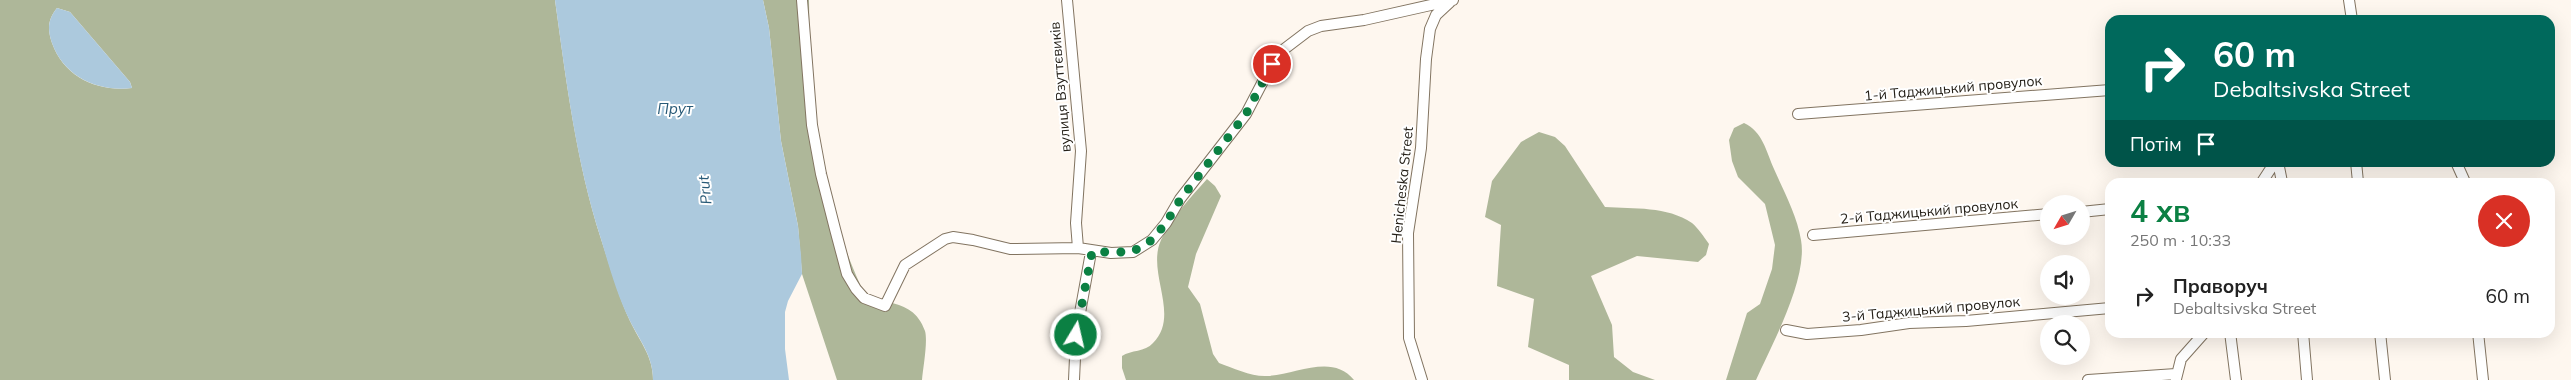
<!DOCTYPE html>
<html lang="uk">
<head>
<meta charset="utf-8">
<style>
	:root { --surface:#fff; --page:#f2f2f2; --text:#222; --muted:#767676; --accent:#0b8043 }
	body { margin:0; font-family:Mulish,sans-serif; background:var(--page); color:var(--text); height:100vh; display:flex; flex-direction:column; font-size:19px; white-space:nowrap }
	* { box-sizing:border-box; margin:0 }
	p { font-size:16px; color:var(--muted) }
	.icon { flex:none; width:28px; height:28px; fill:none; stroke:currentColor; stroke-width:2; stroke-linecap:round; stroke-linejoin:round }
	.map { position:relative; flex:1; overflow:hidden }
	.drawer { position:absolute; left:2105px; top:178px; width:450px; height:160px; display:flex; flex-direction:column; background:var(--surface); border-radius:15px; box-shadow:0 5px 20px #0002 }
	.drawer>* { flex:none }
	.top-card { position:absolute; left:2105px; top:15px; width:450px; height:152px; border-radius:15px; box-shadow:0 5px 20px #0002; background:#00695c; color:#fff; overflow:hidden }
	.needle { width:32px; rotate:231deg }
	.controls { position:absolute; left:2040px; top:195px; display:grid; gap:10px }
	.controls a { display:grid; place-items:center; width:50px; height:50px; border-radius:50%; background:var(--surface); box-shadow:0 5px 20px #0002; font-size:25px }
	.pin { position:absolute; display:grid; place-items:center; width:42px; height:42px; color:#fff; margin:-21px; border:2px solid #fff; border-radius:50%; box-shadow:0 1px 5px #0007 }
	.me { position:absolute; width:55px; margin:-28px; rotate:9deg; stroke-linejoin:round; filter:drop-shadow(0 0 4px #0008) }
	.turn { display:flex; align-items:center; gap:18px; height:105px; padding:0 25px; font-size:22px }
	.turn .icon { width:65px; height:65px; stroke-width:2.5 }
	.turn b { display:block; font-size:35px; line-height:42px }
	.then { display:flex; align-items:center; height:48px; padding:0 25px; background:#0003; gap:10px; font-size:19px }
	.round { display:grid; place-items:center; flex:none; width:52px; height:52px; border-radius:26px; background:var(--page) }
	.head { display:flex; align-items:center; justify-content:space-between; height:85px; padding:0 25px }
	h1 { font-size:30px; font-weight:700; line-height:38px; color:var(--accent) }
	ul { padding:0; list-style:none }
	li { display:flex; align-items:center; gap:15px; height:65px; padding:0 25px }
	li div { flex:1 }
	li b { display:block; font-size:19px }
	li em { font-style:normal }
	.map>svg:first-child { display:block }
	.forest { fill:#aeb799; fill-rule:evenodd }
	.water { fill:#acc9dd }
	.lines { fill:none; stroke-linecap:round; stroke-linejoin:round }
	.minor-casing { stroke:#827461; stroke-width:12 }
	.minor { stroke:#fff; stroke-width:10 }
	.route { stroke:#0b8043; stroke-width:9; stroke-dasharray:0 16.2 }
	.labels { text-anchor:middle; stroke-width:4; stroke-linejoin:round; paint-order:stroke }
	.street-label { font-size:14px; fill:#252018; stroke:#fff }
	.water-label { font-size:15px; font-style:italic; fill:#285a77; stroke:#fff }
</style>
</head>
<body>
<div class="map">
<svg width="2571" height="380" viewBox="0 0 2571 380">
	<rect width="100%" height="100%" fill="#fef7ef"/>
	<path class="forest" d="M0,0H555C566,79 576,162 601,239C610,266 618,295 630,321C640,342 653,356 653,380H0ZM57,8L70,12L130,82L132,88C97,92 64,77 52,43C47,29 48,19 57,8Z
		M763,0H809C810,44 808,89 815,133C823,180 839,238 859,282C871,311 912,292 925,331C928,341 923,368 922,380H837L802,274L798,226L781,141L769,28Z
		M1744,123C1763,132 1766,151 1774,169C1784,192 1797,215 1801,240C1808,279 1772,344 1756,380H1726L1747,313L1760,304L1772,269L1775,245L1765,204L1738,177L1732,161L1729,140L1734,128Z
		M1539,132L1555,137L1565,146L1605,207C1634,209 1667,206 1692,223C1698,228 1704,237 1709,244L1706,255L1698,262L1637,256L1591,276L1612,325L1614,357L1633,372L1655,380H1569V365L1528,347L1534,299L1497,286L1501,225L1485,217L1492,181L1521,142Z
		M1207,179L1215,186L1221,196L1196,254L1188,287L1200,304L1213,354L1219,363C1233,368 1252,377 1267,376C1296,375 1332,353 1354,380H1126L1122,368V356C1131,350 1145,352 1153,343C1181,315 1146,273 1161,240C1171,218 1191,197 1207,179Z"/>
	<path class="water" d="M555,0H763L769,28L781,141L798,226L801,255L802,274L788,301L785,312V349L789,380H653C653,356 640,341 630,321C617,295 609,266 601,239C576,162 566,80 555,0Z
		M57,8L70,12L130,82L132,88C98,92 64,77 52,43C47,29 48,19 57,8Z"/>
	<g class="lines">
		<defs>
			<path id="minor" d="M802,0L812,125L821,174L835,229L847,274L856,289L864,298L885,306L905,265L945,239L953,237L973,240L1010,249L1078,248
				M1067,0L1081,151L1076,223L1078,248L1111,253L1133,252L1152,240L1166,223L1180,199L1246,114L1272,64L1283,50L1308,31L1321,26L1364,20L1453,0
				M2349,0L2352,20
				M1798,114L2110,90
				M2278,162L2282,182
				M2356,162L2358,182
				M2456,162L2465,182
				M2262,182L2275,162
				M2081,212L2110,209
				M1813,235L2049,214
				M1786,330L1807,334L1861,330L1909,323L1966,321L2110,308
				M2230,332L2236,380
				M2303,332L2307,380
				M2380,332L2385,380
				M2478,332L2483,380
				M2176,379L2181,359L2205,332
				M1074,380L1076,335L1091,252
				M1422,380L1409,338L1408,233L1421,148L1426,59L1430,29L1436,15L1450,2
				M2088,380L2176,374"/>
		</defs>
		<use href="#minor" class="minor-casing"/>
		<use href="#minor" class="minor"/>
	</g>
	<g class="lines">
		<path class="route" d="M1076,335L1092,252H1132L1152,240L1166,223L1180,200L1246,114L1272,64"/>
	</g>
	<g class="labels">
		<g class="street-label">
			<text transform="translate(1060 87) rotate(-95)" y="5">вулиця Взуттєвиків</text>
			<text transform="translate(1953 88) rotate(-5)" y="5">1-й Таджицький провулок</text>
			<text transform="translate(1402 185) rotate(-84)" y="5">Henicheska Street</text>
			<text transform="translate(1929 211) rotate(-5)" y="5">2-й Таджицький провулок</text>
			<text transform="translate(1931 309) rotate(-5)" y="5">3-й Таджицький провулок</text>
		</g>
		<g class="water-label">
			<text x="675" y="114">Прут</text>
			<text transform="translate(705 190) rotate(-96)" y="5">Prut</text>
		</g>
	</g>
</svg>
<div class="controls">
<a><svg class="needle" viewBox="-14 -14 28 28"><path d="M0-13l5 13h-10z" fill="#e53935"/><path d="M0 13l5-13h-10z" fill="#767676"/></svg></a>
<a><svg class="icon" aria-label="sound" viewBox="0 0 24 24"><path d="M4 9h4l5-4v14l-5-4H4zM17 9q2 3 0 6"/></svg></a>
<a><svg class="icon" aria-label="search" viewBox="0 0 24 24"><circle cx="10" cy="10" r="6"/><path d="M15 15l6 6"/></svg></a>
</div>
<div class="pin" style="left:1272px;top:64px;background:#d93025"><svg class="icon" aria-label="arrive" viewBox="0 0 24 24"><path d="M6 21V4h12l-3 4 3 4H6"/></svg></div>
<svg class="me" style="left:1076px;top:335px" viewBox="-20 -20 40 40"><circle r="17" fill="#0b8043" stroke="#fff" stroke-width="3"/><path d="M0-11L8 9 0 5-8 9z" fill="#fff"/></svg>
<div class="top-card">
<div class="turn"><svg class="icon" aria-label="right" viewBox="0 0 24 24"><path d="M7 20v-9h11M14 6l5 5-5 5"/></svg><div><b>60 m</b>Debaltsivska Street</div></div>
<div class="then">Потім<svg class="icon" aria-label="arrive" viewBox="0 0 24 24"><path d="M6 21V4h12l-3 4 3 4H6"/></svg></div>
</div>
<section class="drawer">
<div class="head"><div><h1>4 хв</h1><p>250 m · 10:33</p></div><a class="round" style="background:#d93025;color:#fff"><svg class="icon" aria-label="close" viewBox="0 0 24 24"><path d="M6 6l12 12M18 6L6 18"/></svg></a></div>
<ul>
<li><svg class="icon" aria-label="right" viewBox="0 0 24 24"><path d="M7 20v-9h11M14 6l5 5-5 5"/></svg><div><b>Праворуч</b><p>Debaltsivska Street</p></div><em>60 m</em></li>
</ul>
</section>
</div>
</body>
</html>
